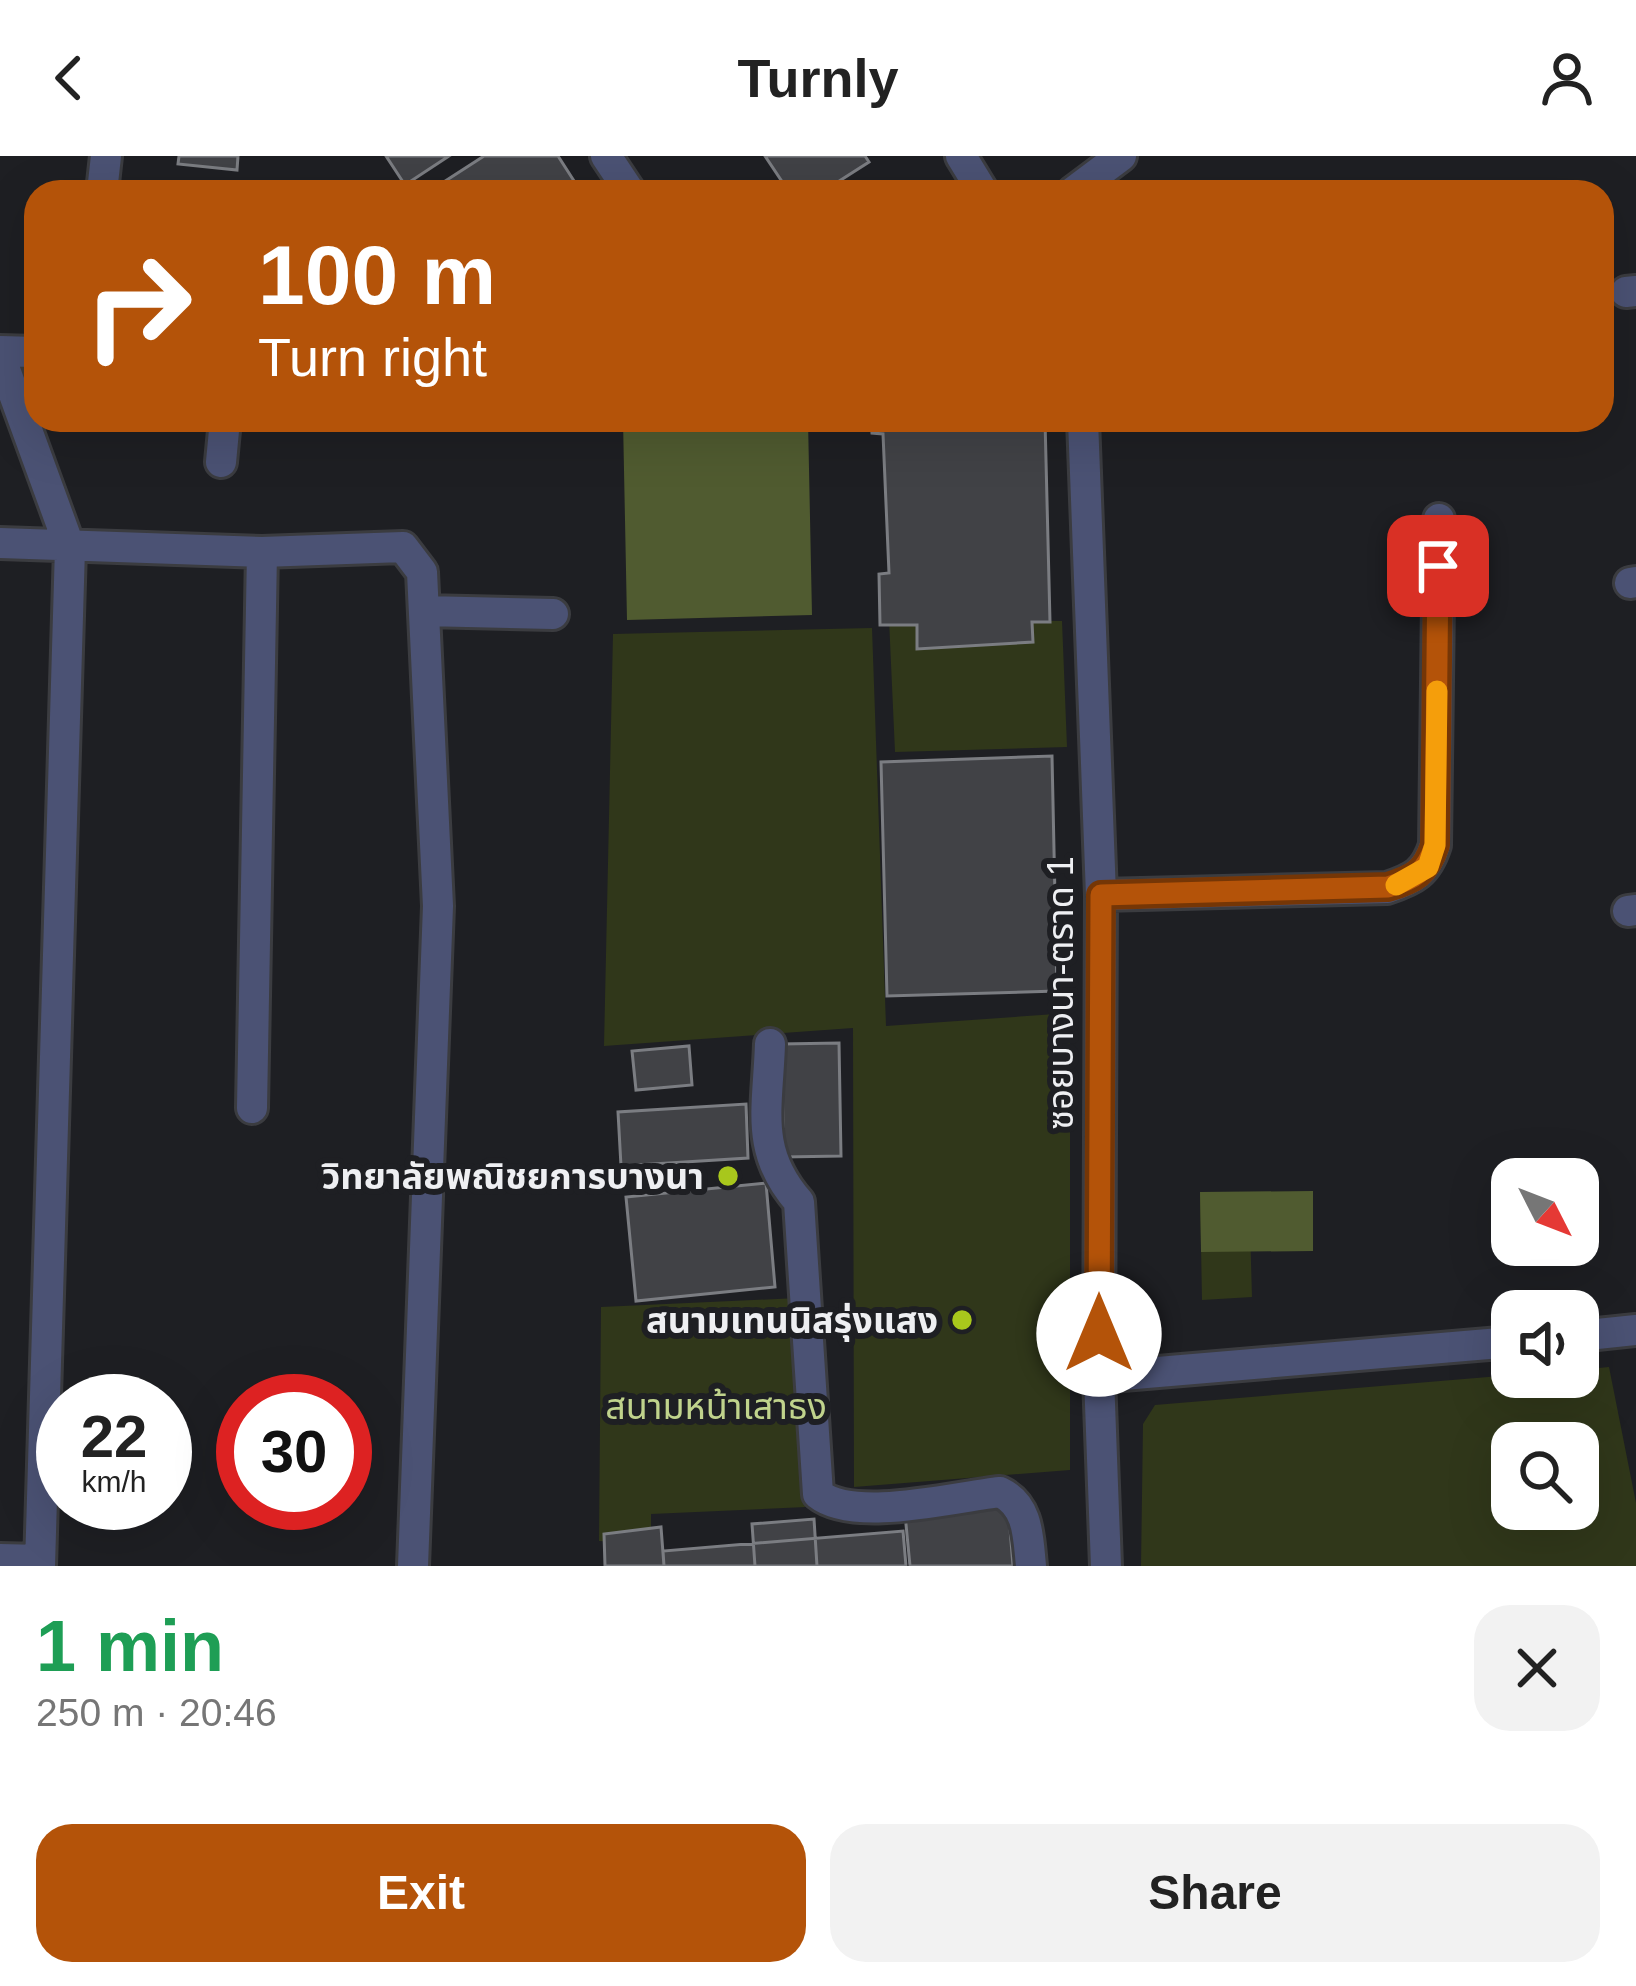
<!DOCTYPE html>
<html lang="en">
<head>
<meta charset="utf-8">
<style>
	:root { --surface:#fff; --page:#f2f2f2; --text:#222; --muted:#767676; --accent:#b45309 }
	body { margin:0; font-family:Helvetica,"Noto Sans Thai",sans-serif; background:var(--page); color:var(--text); height:100vh; display:flex; flex-direction:column; font-size:45px; white-space:nowrap }
	* { box-sizing:border-box; margin:0 }
	p { font-size:39px; color:var(--muted) }
	.icon { flex:none; width:66px; height:66px; fill:none; stroke:currentColor; stroke-width:2; stroke-linecap:round; stroke-linejoin:round }
	.map { position:relative; height:1410px; overflow:hidden }
	.drawer { display:flex; flex-direction:column; background:var(--surface); flex:1 }
	.drawer>* { flex:none }
	.top-card { position:absolute; left:24px; top:24px; width:1590px; height:252px; border-radius:36px; box-shadow:0 12px 48px #0002; background:#b45309; color:#fff; overflow:hidden }
	.needle { width:78px; rotate:132deg }
	.tools { position:absolute; left:1491px; top:1002px; display:grid; gap:24px }
	.tools a { display:grid; place-items:center; width:108px; height:108px; border-radius:24px; background:var(--surface); box-shadow:0 12px 48px #0002; font-size:60px }
	.speed { position:absolute; left:36px; top:1218px; display:flex; gap:24px; font-size:60px; font-weight:700; text-align:center }
	.speed>* { display:grid; place-content:center; width:156px; height:156px; border-radius:50%; background:var(--surface); box-shadow:0 12px 48px #0002; line-height:1 }
	.speed small { font-size:30px; font-weight:400 }
	.speed .limit { border:18px solid #d22; background:#fff; color:#111 }
	.pin { position:absolute; display:grid; place-items:center; width:102px; height:102px; color:#fff; margin:-51px; border-radius:24px; box-shadow:0 6px 18px #0006 }
	.me { position:absolute; width:132px; margin:-66px; rotate:0deg; stroke-linejoin:round; filter:drop-shadow(0 0 9px #0008) }
	.turn { display:flex; align-items:center; gap:42px; height:252px; padding:0 36px; font-size:54px }
	.turn .icon { width:156px; height:156px; stroke-width:2.5 }
	.turn b { display:block; font-size:84px; line-height:102px }
	.round { display:grid; place-items:center; flex:none; width:126px; height:126px; border-radius:36px; background:var(--page) }
	.headline { display:flex; align-items:center; justify-content:space-between; height:204px; padding:0 36px }
	h1 { font-size:72px; font-weight:700; line-height:90px; color:#1e9e55 }
	.button { display:flex; gap:24px; margin-top:auto; padding:24px 36px }
	.button a { flex:1; height:138px; border-radius:36px; background:var(--accent); color:#fff; font-size:48px; font-weight:700; line-height:138px; text-align:center }
	.button a+a { background:var(--page); color:var(--text) }
	header { display:flex; justify-content:space-between; align-items:center; height:156px; padding:0 36px; background:var(--surface); font-size:54px; font-weight:700 }
	.map>svg:first-child { display:block }
	.green { fill:#30371a; fill-rule:evenodd }
	.water { fill:#505b30 }
	.building { fill:#414246; stroke:#7b7d82; stroke-width:3 }
	.lines { fill:none; stroke-linecap:round; stroke-linejoin:round }
	.minor-casing { stroke:#3b3c40; stroke-width:36 }
	.minor { stroke:#4b5274; stroke-width:30 }
	.route-casing { stroke:#753606; stroke-width:30 }
	.route { stroke:#b45309; stroke-width:21 }
	.slow { stroke:#f59e0b; stroke-width:21 }
	.poi-dot { fill:#a8c71c; stroke:#1e1f23; stroke-width:4.5 }
	.labels { text-anchor:middle; stroke-width:12; stroke-linejoin:round; paint-order:stroke }
	.street-label { font-size:36px; fill:#eeeff2; stroke:#1e1f23 }
	.poi-label { font-size:36px; font-weight:bold; fill:#eeeff2; stroke:#1e1f23; text-anchor:end }
	.park-label { font-size:36px; fill:#c0d38c; stroke:#1e1f23 }
</style>
</head>
<body>
<header><svg class="icon" aria-label="back" viewBox="0 0 24 24"><path d="M15 5l-7 7 7 7"/></svg>Turnly<svg class="icon" aria-label="person" viewBox="0 0 24 24"><circle cx="12" cy="8" r="4"/><path d="M4 21q1-7 8-7t8 7"/></svg></header>
<div class="map">
<svg width="1636" height="1410" viewBox="0 0 1636 1410">
	<rect width="100%" height="100%" fill="#1e1f23"/>
	<path class="green" d="M889,463L1062,465L1067,591L895,596Z
		M872,472L886,870L1070,857V1314L854,1331L853,872L604,890L613,478Z
		M1200,1036H1249L1252,1141L1202,1144Z
		M798,1142L806,1351L651,1358V1388L599,1385L601,1151Z
		M1609,1211L1636,1347V1410H1141L1143,1268L1155,1249L1512,1219L1578,1221V1214ZM1512,1287H1578V1353H1512Z"/>
	<path class="water" d="M623,264H808L812,459L627,464Z
		M1313,1035V1095L1201,1096L1200,1036Z"/>
	<path class="building" d="M179,0H238L237,14L178,8Z
		M386,0H449L405,29Z
		M484,0H558L576,28L563,36H439L436,31Z
		M765,0H865L869,6L822,36H789Z
		M871,264H1045L1050,466H1032L1033,486L917,493V469H880L879,418L889,417L883,278L872,277Z
		M1052,600L1057,835L887,840L881,606Z
		M839,887L841,1000L784,1001L781,888Z
		M689,890L692,929L636,934L632,895Z
		M746,948L748,1002L621,1010L618,956Z
		M766,1027L775,1131L636,1145L626,1041Z
		M1008,1348L1013,1410H910L905,1358Z
		M814,1363L817,1410H755L752,1368Z
		M661,1371L664,1410H605L604,1378Z
		M903,1375L906,1410H664L663,1395Z"/>
	<g class="lines">
		<defs>
			<path id="minor" d="M606,0L630,36
				M961,0L983,36
				M102,36L106,0
				M1073,36L1121,0
				M1626,136L1636,135
				M0,195L36,196
				M0,200L70,392L40,1410
				M1083,264L1101,739L1099,1221L1106,1410
				M221,306L225,264
				M0,387L262,396L403,391L422,416L438,750L413,1410
				M1630,427L1636,426
				M424,455L553,458
				M1101,739L1387,732C1414,723 1426,717 1435,689L1439,363
				M1628,755L1636,754
				M770,888C768,952 754,995 799,1046L818,1338C854,1367 954,1341 1000,1336C1029,1350 1028,1381 1031,1410
				M252,952L262,396
				M1578,1180L1636,1174
				M1099,1221L1512,1186
				M0,1403L40,1404"/>
		</defs>
		<use href="#minor" class="minor-casing"/>
		<use href="#minor" class="minor"/>
	</g>
	<g class="lines">
		<defs>
			<path id="route" d="M1099,1178L1101,739L1388,731C1414,723 1426,717 1435,689L1438,410"/>
		</defs>
		<use href="#route" class="route-casing"/>
		<use href="#route" class="route"/>
		<path class="slow" d="M1396,729L1428,711L1435,689L1437,535"/>
	</g>
	<g class="poi-dot">
		<circle cx="728" cy="1020" r="12"/>
		<circle cx="962" cy="1164" r="12"/>
	</g>
	<g class="labels">
		<g class="street-label">
			<text transform="translate(1060 837) rotate(-90)" y="13">ซอยบางนา-ตราด 1</text>
		</g>
		<g class="poi-label">
			<text x="704" y="1033">วิทยาลัยพณิชยการบางนา</text>
			<text x="938" y="1177">สนามเทนนิสรุ่งแสง</text>
		</g>
		<g class="park-label">
			<text x="716" y="1263">สนามหน้าเสาธง</text>
		</g>
	</g>
</svg>
<div class="tools">
<a><svg class="needle" viewBox="-14 -14 28 28"><path d="M0-13l5 13h-10z" fill="#e53935"/><path d="M0 13l5-13h-10z" fill="#767676"/></svg></a>
<a><svg class="icon" aria-label="sound" viewBox="0 0 24 24"><path d="M4 9h4l5-4v14l-5-4H4zM17 9q2 3 0 6"/></svg></a>
<a><svg class="icon" aria-label="search" viewBox="0 0 24 24"><circle cx="10" cy="10" r="6"/><path d="M15 15l6 6"/></svg></a>
</div>
<div class="speed"><div>22<small>km/h</small></div><div class="limit">30</div></div>
<div class="pin" style="left:1438px;top:410px;background:#d93025"><svg class="icon" aria-label="arrive" viewBox="0 0 24 24"><path d="M6 21V4h12l-3 4 3 4H6"/></svg></div>
<svg class="me" style="left:1099px;top:1178px" viewBox="-20 -20 40 40"><circle r="19" fill="#fff"/><path d="M0-13L10 11 0 6-10 11z" fill="#b45309"/></svg>
<div class="top-card">
<div class="turn"><svg class="icon" aria-label="right" viewBox="0 0 24 24"><path d="M7 20v-9h11M14 6l5 5-5 5"/></svg><div><b>100 m</b>Turn right</div></div>
</div>
</div>
<section class="drawer">
<div class="headline"><div><h1>1 min</h1><p>250 m · 20:46</p></div><a class="round"><svg class="icon" aria-label="close" viewBox="0 0 24 24"><path d="M6 6l12 12M18 6L6 18"/></svg></a></div>
<div class="button"><a>Exit</a><a>Share</a></div>
</section>
</body>
</html>
